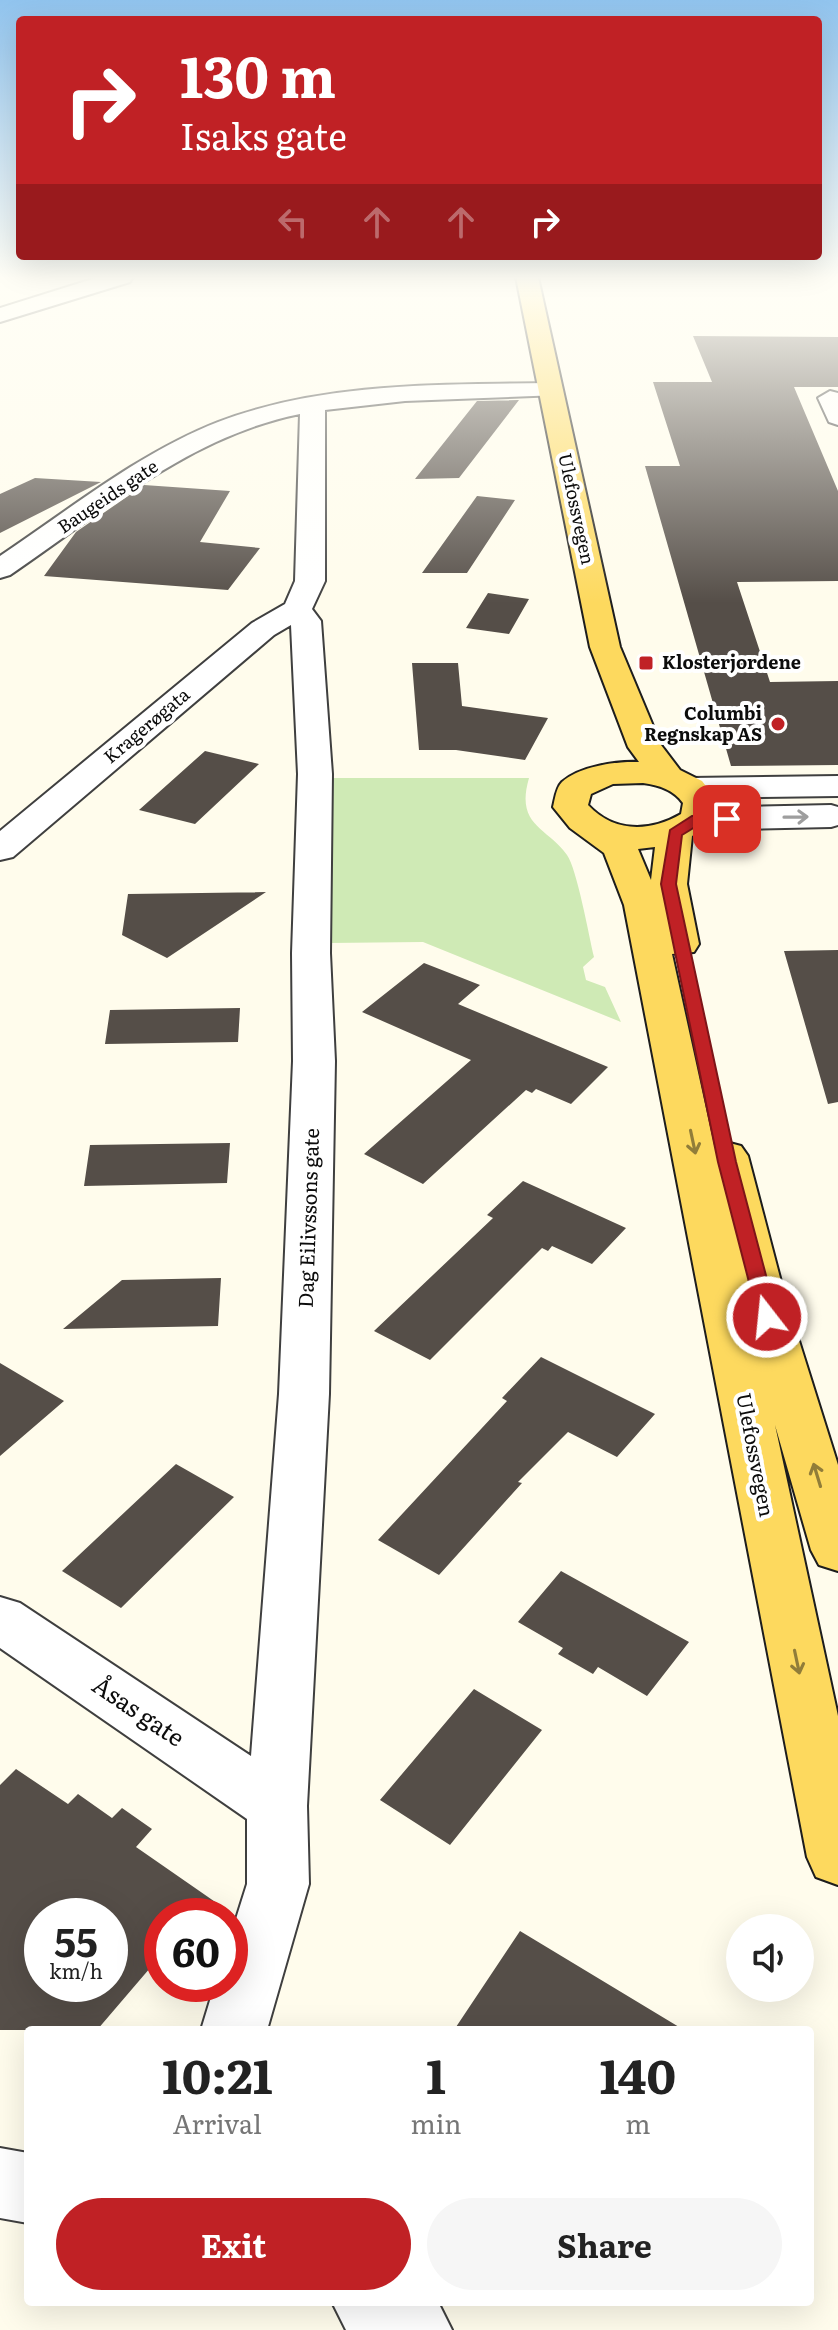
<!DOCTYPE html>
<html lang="en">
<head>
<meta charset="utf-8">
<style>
	:root { --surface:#fff; --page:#f6f6f6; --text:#222; --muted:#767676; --accent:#c02125 }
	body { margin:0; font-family:Literata,serif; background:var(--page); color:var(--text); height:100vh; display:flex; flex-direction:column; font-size:30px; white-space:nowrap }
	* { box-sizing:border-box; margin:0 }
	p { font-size:26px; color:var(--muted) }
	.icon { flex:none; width:44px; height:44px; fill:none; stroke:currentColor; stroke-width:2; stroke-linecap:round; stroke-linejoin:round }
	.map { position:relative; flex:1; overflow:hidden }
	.side { position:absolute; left:24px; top:2026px; width:790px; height:280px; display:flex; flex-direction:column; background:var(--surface); border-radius:8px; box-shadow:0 8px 32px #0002 }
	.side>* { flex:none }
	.hud { position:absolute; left:16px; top:16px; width:806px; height:244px; border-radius:8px; box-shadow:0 8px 32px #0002; background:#c02125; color:#fff; overflow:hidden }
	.buttons { position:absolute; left:726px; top:1914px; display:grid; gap:16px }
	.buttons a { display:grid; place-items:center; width:88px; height:88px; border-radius:50%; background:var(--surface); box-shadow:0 8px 32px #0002; font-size:40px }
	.speed { position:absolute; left:24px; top:1898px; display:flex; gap:16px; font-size:40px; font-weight:700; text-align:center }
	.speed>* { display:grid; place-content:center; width:104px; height:104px; border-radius:50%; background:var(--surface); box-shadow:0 8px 32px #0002; line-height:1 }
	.speed small { font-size:20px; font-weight:400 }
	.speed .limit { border:12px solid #d22; background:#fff; color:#111 }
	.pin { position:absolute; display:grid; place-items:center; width:68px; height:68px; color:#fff; margin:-34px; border-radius:16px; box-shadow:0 4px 12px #0006 }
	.me { position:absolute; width:88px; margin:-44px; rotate:344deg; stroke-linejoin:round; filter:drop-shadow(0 0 6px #0008) }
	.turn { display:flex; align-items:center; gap:28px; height:168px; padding:0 32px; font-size:36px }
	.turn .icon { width:104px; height:104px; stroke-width:2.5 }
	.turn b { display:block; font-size:56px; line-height:68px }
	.lanes { display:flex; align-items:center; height:76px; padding:0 32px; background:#0003; justify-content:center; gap:40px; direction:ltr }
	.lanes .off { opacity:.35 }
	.eta { display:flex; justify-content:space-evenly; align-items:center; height:136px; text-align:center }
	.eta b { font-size:48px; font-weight:700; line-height:56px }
	.action { display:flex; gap:16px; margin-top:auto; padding:16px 32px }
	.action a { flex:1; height:92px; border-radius:48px; background:var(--accent); color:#fff; font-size:32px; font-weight:700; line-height:92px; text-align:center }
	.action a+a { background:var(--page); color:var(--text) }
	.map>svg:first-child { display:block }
	.green { fill:#cfeab5 }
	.building { fill:#554e48; fill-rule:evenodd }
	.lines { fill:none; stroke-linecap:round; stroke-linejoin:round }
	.minor-casing { stroke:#3f3f3f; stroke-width:4 }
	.major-casing { stroke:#1d1d1d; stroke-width:4 }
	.minor { fill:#fff; fill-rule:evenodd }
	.major { fill:#fdd95e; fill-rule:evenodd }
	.oneway { stroke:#9e9e9e }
	.oneway2 { stroke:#917d39 }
	.route { fill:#c02125; stroke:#7d1518; stroke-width:2 }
	.poi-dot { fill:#c02125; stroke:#fff; stroke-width:3 }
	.labels { text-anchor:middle; stroke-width:8; stroke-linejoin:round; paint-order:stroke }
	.far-street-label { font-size:18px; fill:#0c0c0c; stroke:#fff }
	.far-poi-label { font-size:18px; font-weight:bold; fill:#0c0c0c; stroke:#fff; text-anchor:start }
	.street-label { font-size:20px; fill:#0c0c0c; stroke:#fff }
	.near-street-label { font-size:24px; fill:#0c0c0c; stroke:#fff }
</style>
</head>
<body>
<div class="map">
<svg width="838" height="2330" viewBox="0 0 838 2330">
	<rect width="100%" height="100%" fill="#fffcec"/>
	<path class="green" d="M327,778H529C515,826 547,827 567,855C577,869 589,936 594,957L583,967L586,980L605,987L621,1022L423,942L329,943Z"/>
	<path class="building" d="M693,336L838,337V387H794L838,491V581L737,582L770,682L838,681V765L731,766L645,466H680L653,382H712Z
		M519,400L459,478L415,479L477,401Z
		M35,478L101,482L0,533V494Z
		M144,485L230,491L200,542L260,548L228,590L44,576L76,532Z
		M477,496L515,500L467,573H422Z
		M488,593L529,599L509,634L466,628Z
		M412,663H458L462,706L548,718L525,760L456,750H419Z
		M205,751L259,764L195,824L139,810Z
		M266,892L167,958L122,935L128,894Z
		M838,950V1102L828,1104L784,951Z
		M424,963L480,985L458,1004L608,1067L571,1104L536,1089L532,1093L526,1090L423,1184L364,1154L471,1060L362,1012Z
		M240,1008L238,1042L105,1044L110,1010Z
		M230,1143L227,1183L84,1186L90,1145Z
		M523,1181L626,1228L592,1264L552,1246L548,1251L542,1248L430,1360L374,1331L493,1218L487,1215Z
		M221,1278L218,1326L63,1329L122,1280Z
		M541,1357L655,1414L617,1457L568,1432L518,1482L522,1483L439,1575L378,1540L507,1401L502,1398Z
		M0,1363L64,1401L0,1456Z
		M176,1464L234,1497L121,1608L62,1571Z
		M561,1571L689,1642L647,1696L598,1667L593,1674L558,1654L563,1648L518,1622Z
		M474,1689L542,1730L450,1845L380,1800Z
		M16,1769L68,1804L78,1794L112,1818L122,1808L152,1829L136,1847L234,1915L162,1916V1954L97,2030H0V1785ZM42,1916H110V1984H42Z
		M520,1931L684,2030H454Z"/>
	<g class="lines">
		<defs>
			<path id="minor" d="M99,277H133L130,282L0,322V308Z
				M550,383L562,390L559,395L405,401L325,410V581L312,609L321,621L332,774L330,953L335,1061L329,1394L307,1806L309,1884L267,2030H201L215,1984H230V1938L247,1884V1819L0,1648V1597L20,1603L251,1756L279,1394L293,1061L292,953L298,774L291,625L274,635L13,857L0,860V831L252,623L285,604L295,581L300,414C190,436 101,513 10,575L0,578V556C70,509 139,453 218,422C323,382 439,385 550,383Z
				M830,391L838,393V425L829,422L818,398Z
				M838,776V796L690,798L678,795L673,788L678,781L690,778Z
				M831,805L838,807V825L831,827L697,830L685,826L679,819L685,812L697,808Z
				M0,2148L28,2153V2223L0,2218Z
				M332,2302H438L452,2330H346Z"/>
			<path id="major" d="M516,277H538L620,647L661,745L680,770L702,781L718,802L709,826L692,836L687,884L699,944L694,952L672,954L714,1145L726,1142L741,1146L748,1156L784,1293L838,1465V1571L819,1565L811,1550L775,1425L838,1716V1885L816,1877L807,1857L624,905L604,853L570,828L553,807C555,799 556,788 562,782C580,766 617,761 639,762L628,747L590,647ZM643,783C659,785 674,790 683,803L681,814C650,832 614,833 588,805L591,794L613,784ZM655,847L651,880L638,849Z"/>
		</defs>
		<use href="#minor" class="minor-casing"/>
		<use href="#major" class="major-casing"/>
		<use href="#minor" class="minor"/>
		<use href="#major" class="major"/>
	</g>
	<defs><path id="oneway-shaft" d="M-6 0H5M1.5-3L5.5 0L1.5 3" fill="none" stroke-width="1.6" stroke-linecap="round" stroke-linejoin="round" transform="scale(2)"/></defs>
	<use class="oneway" href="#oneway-shaft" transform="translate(796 817) rotate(-1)"/>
	<g class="oneway2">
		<use href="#oneway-shaft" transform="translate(693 1142) rotate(78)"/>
		<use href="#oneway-shaft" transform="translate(817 1475) rotate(-107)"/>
		<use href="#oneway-shaft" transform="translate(797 1662) rotate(78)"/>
	</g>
	<linearGradient id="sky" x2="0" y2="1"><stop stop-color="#91c4ee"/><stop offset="0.46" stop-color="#fffef6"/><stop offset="1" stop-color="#fffef6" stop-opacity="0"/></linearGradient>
	<rect width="838" height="603" fill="url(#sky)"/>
	<path class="route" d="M727,814L734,819L732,822L700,824L682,835L676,884L736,1162L777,1317L767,1324L758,1317L718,1162L661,884L670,830L692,816Z"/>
	<g class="poi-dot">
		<rect x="638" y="655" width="16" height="16" rx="4"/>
		<circle cx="778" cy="724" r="8"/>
	</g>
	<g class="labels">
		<g class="far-street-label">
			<text transform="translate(108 497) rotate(-34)" y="6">Baugeids gate</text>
			<text transform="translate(576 509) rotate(78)" y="6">Ulefossvegen</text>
			<text transform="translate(147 726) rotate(-40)" y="6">Kragerøgata</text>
		</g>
		<g class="far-poi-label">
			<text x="662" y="669">Klosterjordene</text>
			<text x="762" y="720" text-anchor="end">Columbi<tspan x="762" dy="21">Regnskap AS</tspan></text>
		</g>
		<g class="street-label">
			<text transform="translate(309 1218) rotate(-88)" y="7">Dag Eilivssons gate</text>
			<text transform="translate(755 1455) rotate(79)" y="7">Ulefossvegen</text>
		</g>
		<g class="near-street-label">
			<text transform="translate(138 1712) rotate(34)" y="8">Åsas gate</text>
		</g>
	</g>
</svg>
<div class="buttons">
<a><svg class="icon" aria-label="sound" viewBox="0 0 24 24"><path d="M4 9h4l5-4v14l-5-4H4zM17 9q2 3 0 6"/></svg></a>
</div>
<div class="speed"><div>55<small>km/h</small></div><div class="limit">60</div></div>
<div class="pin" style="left:727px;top:819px;background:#d93025"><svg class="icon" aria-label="arrive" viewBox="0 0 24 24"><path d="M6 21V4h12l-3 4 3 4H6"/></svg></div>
<svg class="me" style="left:767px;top:1317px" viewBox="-20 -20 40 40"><circle r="17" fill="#c02125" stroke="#fff" stroke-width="3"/><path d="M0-11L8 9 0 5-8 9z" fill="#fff"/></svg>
<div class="hud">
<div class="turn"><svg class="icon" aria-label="right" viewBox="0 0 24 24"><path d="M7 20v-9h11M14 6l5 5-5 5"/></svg><div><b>130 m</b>Isaks gate</div></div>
<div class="lanes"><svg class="icon off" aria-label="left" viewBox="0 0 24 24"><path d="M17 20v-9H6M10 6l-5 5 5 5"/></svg><svg class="icon off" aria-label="ahead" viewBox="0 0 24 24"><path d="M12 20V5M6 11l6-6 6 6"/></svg><svg class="icon off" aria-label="ahead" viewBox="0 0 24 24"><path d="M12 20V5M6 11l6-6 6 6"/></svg><svg class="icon" aria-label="right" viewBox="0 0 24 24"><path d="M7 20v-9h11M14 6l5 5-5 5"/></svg></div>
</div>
<section class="side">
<div class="eta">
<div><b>10:21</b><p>Arrival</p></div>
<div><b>1</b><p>min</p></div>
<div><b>140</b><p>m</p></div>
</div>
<div class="action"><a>Exit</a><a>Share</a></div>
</section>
</div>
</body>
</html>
